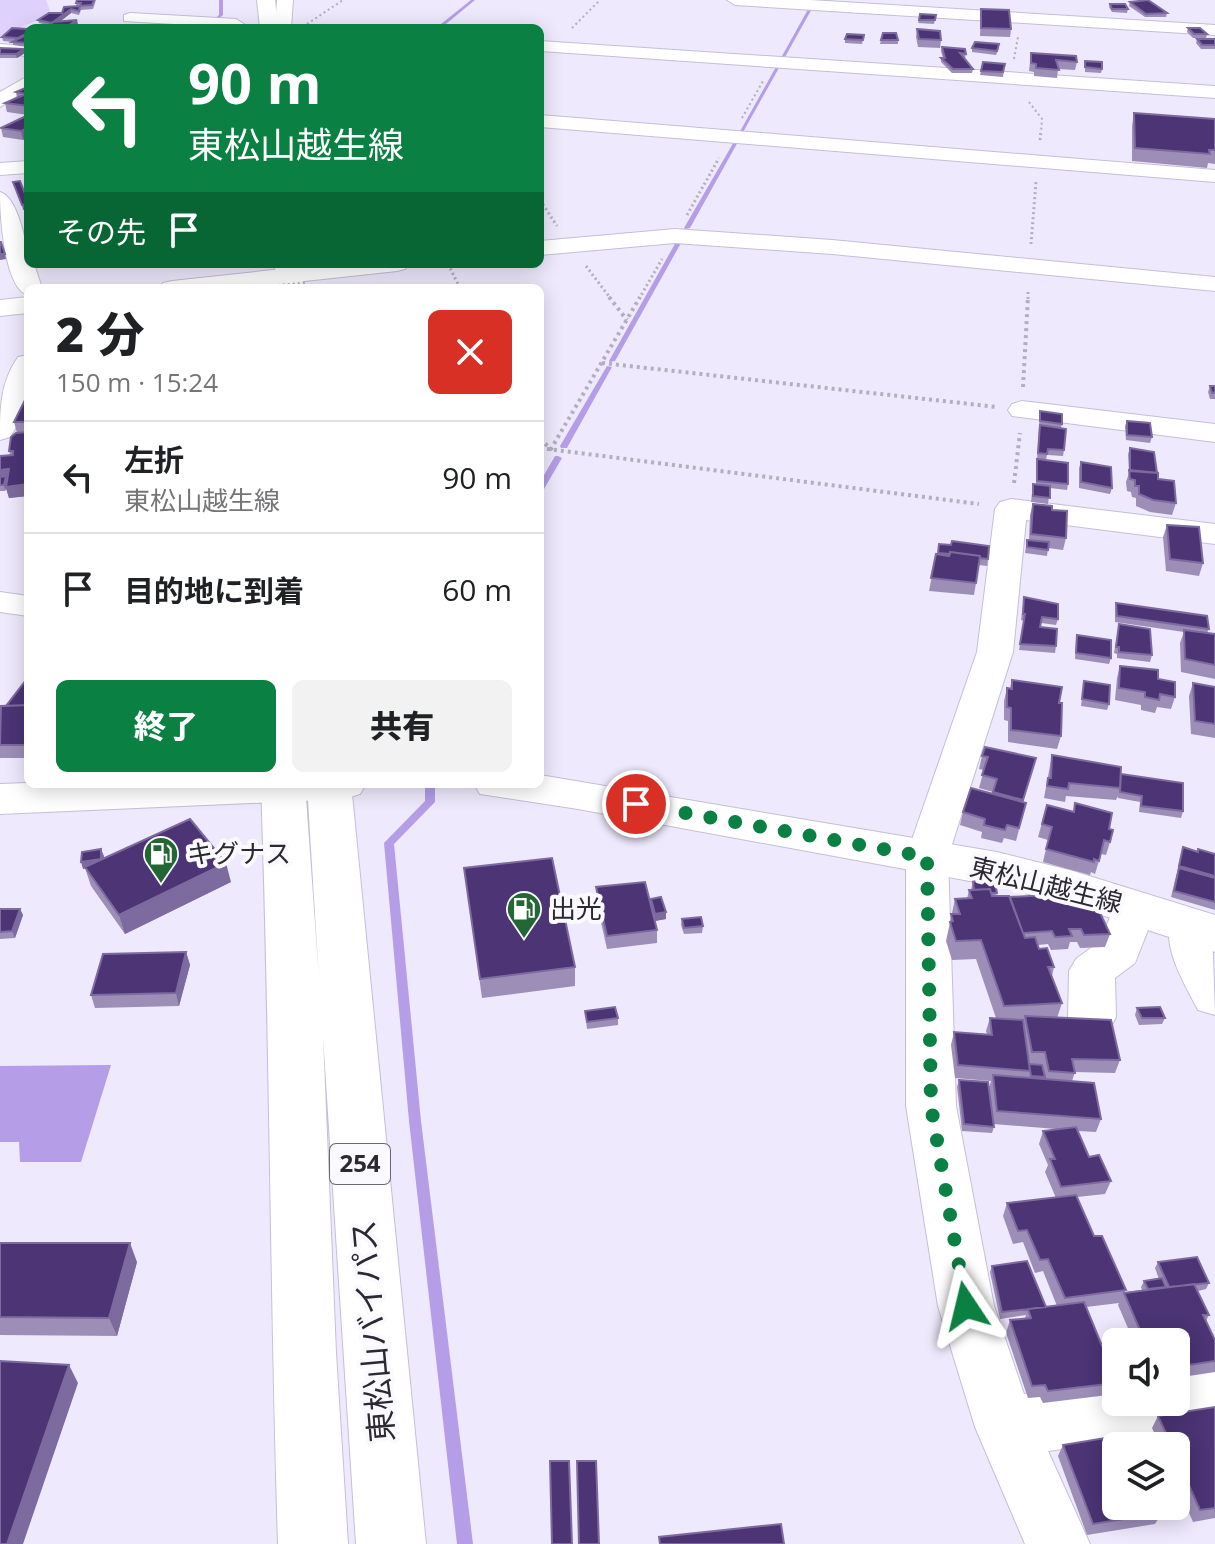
<!DOCTYPE html>
<html lang="ja">
<head>
<meta charset="utf-8">
<style>
	:root { --surface:#fff; --page:#f2f2f2; --text:#202124; --muted:#757577; --line:#e0e0e0; --accent:#0b8043 }
	body { margin:0; font-family:"Open Sans","Noto Sans JP",sans-serif; background:var(--page); color:var(--text); height:100vh; display:flex; flex-direction:column; font-size:30px; white-space:nowrap }
	* { box-sizing:border-box; margin:0 }
	p { font-size:26px; color:var(--muted) }
	.icon { flex:none; width:44px; height:44px; fill:none; stroke:currentColor; stroke-width:2; stroke-linecap:round; stroke-linejoin:round }
	.map { position:relative; flex:1; overflow:hidden }
	.details { position:absolute; left:24px; top:284px; width:520px; height:504px; display:flex; flex-direction:column; background:var(--surface); border-radius:12px; box-shadow:0 4px 20px #0003 }
	.details>* { flex:none }
	.guide { position:absolute; left:24px; top:24px; width:520px; height:244px; border-radius:12px; box-shadow:0 4px 20px #0003; background:#0b8043; color:#fff; overflow:hidden }
	.fabs { position:absolute; left:1102px; top:1328px; display:grid; gap:16px }
	.fabs a { display:grid; place-items:center; width:88px; height:88px; border-radius:12px; background:var(--surface); box-shadow:0 4px 20px #0003; font-size:40px }
	.pin { position:absolute; display:grid; place-items:center; width:68px; height:68px; color:#fff; margin:-34px; border:4px solid #fff; border-radius:50%; box-shadow:0 2px 8px #0007 }
	.me { position:absolute; width:88px; margin:-44px; rotate:350deg; stroke-linejoin:round; filter:drop-shadow(0 0 6px #0008) }
	.turn { display:flex; align-items:center; gap:28px; height:168px; padding:0 32px; font-size:36px }
	.turn .icon { width:104px; height:104px; stroke-width:2.5 }
	.turn b { display:block; font-size:56px; line-height:68px }
	.then { display:flex; align-items:center; height:76px; padding:0 32px; background:#0003; gap:16px; font-size:30px }
	.round { display:grid; place-items:center; flex:none; width:84px; height:84px; border-radius:12px; background:var(--page) }
	.summary { display:flex; align-items:center; justify-content:space-between; height:136px; padding:0 32px }
	h1 { font-size:48px; font-weight:800; line-height:60px }
	.button { display:flex; gap:16px; margin-top:auto; padding:16px 32px }
	.button a { flex:1; height:92px; border-radius:12px; background:var(--accent); color:#fff; font-size:32px; font-weight:800; line-height:92px; text-align:center }
	.button a+a { background:var(--page); color:var(--text) }
	ul { padding:0; list-style:none }
	li { display:flex; align-items:center; gap:24px; height:112px; padding:0 32px; border-top:2px solid var(--line) }
	li div { flex:1 }
	li b { display:block; font-size:30px }
	li em { font-style:normal }
	.map>svg:first-child { display:block }
	.green { fill:#ded2fd }
	.water { fill:#b59de8 }
	.lines { fill:none; stroke-linecap:round; stroke-linejoin:round }
	.stream { fill:#b59de8; fill-rule:evenodd }
	.minor-casing { stroke:#c5bfd6; stroke-width:2 }
	.major-casing { stroke:#c5bfd6; stroke-width:2 }
	.highway-casing { stroke:#c5bfd6; stroke-width:2 }
	.path-far2 { stroke:#b3afbf; stroke-width:2; stroke-dasharray:2 3; stroke-linecap:butt }
	.path-far1 { stroke:#b3afbf; stroke-width:3; stroke-dasharray:2 3; stroke-linecap:butt }
	.path { stroke:#b3afbf; stroke-width:4; stroke-dasharray:3 4; stroke-linecap:butt }
	.minor { fill:#fff; fill-rule:evenodd }
	.major { fill:#fff; fill-rule:evenodd }
	.highway { fill:#fff; fill-rule:evenodd }
	.path-bridge { stroke:#b3afbf; stroke-width:3; stroke-dasharray:2 3; stroke-linecap:butt }
	.wall { fill:#9d8eb8 }
	.shaded-wall { fill:#7d6a9e }
	.building { fill:#4c3475; stroke:#7d6a9e; stroke-width:2 }
	.route { stroke:#0b8043; stroke-width:14; stroke-dasharray:0 25.2 }
	.labels { text-anchor:middle; stroke-width:8; stroke-linejoin:round; paint-order:stroke }
	.shield { fill:#faf9fe; stroke:#6a676f; stroke-width:2 }
	.shield-label { font-size:24px; font-weight:bold; fill:#2c2932 }
	.poi-label { font-size:26px; fill:#2c2932; stroke:#faf9fe; text-anchor:start }
	.street-label { font-size:26px; fill:#2c2932; stroke:#faf9fe }
	.near-street-label { font-size:32px; fill:#2c2932; stroke:#faf9fe }
</style>
</head>
<body>
<div class="map">
<svg width="1215" height="1544" viewBox="0 0 1215 1544">
	<rect width="100%" height="100%" fill="#eee9fc"/>
	<path class="green" d="M0,0H46L50,11C35,26 16,25 0,38Z"/>
	<path class="water" d="M111,1065L81,1162H20L19,1142H0V1066Z"/>
	<g class="lines">
		<path class="stream" d="M219,0H223V15L213,23H211L219,15Z
			M471,0H475L441,28H436Z
			M811,4L814,5L742,134L738,135Z
			M737,139L739,140L690,228L685,229L684,228L735,140Z
			M676,242L681,243L615,361L610,362L609,361Z
			M607,366L612,367L568,446L567,448H561L560,446Z
			M555,456H558L562,458L544,489L540,491V482Z
			M425,784H435V802L394,844L421,1121L473,1544H457L409,1121L384,843L425,801Z"/>
		<defs>
			<path id="minor" d="M277,0H293L291,28H275Z
				M727,0H810L1215,25V35L735,5Z
				M130,13L236,19L244,24L240,28L124,21V15Z
				M540,41L1215,86V98L540,51Z
				M0,44L28,46V56L0,54Z
				M28,76V89L0,107V92Z
				M540,115L1215,170V182L540,127Z
				M28,161V173L0,175V163Z
				M0,192C18,197 28,247 28,264H34L42,288H28V295C4,289 0,214 0,192Z
				M675,229L832,240L1215,277V291L832,254L675,243L540,255V241Z
				M329,264H409L405,269L397,271L241,288H160L163,283L172,281Z
				M28,297V313L0,316V300Z
				M28,355C28,385 28,412 10,437L0,440C0,409 0,383 18,357Z
				M1022,401L1215,424V442L1012,416L1008,410L1012,404Z
				M1011,499L1215,524V544L1026,520L1013,652L948,857L956,1106L994,1306L1024,1394L1116,1382V1402H1176V1375L1215,1370V1428L1048,1451L1090,1544H1025L975,1427L938,1306L906,1106V857L977,652L995,509L1000,502Z
				M0,592L28,596V616L0,612Z
				M1135,891L1151,896L1157,907L1135,963L1115,978L1116,1017L1109,1030L1092,1036L1075,1030L1068,1017L1069,971L1076,959L1100,941L1119,896Z
				M1190,909L1206,913L1212,925L1215,1015L1198,1010C1184,983 1158,942 1174,913Z"/>
			<path id="major" d="M540,775L997,852L1073,871L1215,915V952L1065,903L997,886L578,809L480,794L474,784H540Z
				M0,784L28,783L366,784L360,794L344,799L0,814Z"/>
			<path id="highway" d="M257,0H275L278,28H260Z
				M275,264H301L304,288H276Z
				M261,784H305L319,979L307,784H351L426,1544H356L323,1036L336,1353L348,1544H278C270,1291 270,1037 261,784Z"/>
		</defs>
		<use href="#minor" class="minor-casing"/>
		<use href="#major" class="major-casing"/>
		<use href="#highway" class="highway-casing"/>
		<path class="path-far2" d="M307,24L343,0
			M572,28L600,0
			M1014,59L1018,37
			M1029,102L1042,119L1041,132
			M742,118L763,81"/>
		<path class="path-far1" d="M1040,140L1041,130
			M540,200L557,226
			M687,215L719,158
			M1031,244L1036,182
			M448,264L460,288
			M586,266L611,299
			M639,299L662,259
			M1028,299V289"/>
		<path class="path" d="M609,297L627,320
			M602,363L997,407
			M1023,387L1028,297
			M540,439L551,449L640,297
			M540,448L979,504
			M1014,483L1020,433"/>
		<use href="#minor" class="minor"/>
		<use href="#major" class="major"/>
		<use href="#highway" class="highway"/>
		<path class="path-bridge" d="M248,288L306,283"/>
	</g>
	<path class="wall" d="M77,0H96L93,9L81,10L79,15L71,13L60,22L78,24L47,25L39,23L38,20L62,13L76,6Z
		M1130,2L1167,13L1166,17H1145L1129,6Z
		M1110,4L1128,9L1127,13L1112,12L1109,7Z
		M981,9L1011,29L1010,37L980,36Z
		M936,15L934,24L918,23L919,20Z
		M1188,28L1207,34L1206,38H1193L1187,32Z
		M28,29V47L13,45V42L3,41L2,37Z
		M917,29L941,40L940,48L918,47L916,37Z
		M864,35L862,44L845,43V39Z
		M1197,39H1215V49H1201L1196,43Z
		M881,40H898V44H880Z
		M942,47L966,54L965,58H963L973,69L972,73H952L941,62V58H943L941,51Z
		M0,48L24,49L25,53L17,58H0Z
		M972,48H999L996,55L972,52Z
		M1031,53L1077,62L1075,70L1058,69L1057,78L1034,76V72L1029,71Z
		M1085,61L1102,69L1101,73L1085,72Z
		M1005,64L1003,77L980,75L981,71Z
		M28,87V115L7,112L5,103L17,98L16,92Z
		M1134,113L1215,119V164L1208,163L1207,168L1132,161V126Z
		M28,117L23,140L3,137L1,128Z
		M1210,386H1215V399H1210L1208,392Z
		M28,398V496L9,498L6,488L5,491H0V456L10,455L9,451L17,433L14,422Z
		M1040,411L1062,424L1061,428L1064,450L1063,456L1047,455L1046,460L1037,459Z
		M1127,421L1152,437L1150,443L1126,440L1125,426Z
		M1130,448L1157,473L1158,479L1176,503L1172,515L1150,512L1136,506V498L1132,497L1131,492L1127,491L1126,482L1129,473L1128,454Z
		M1037,459L1068,484L1067,490L1050,488L1048,504L1031,502L1033,484L1036,485Z
		M1081,462L1112,488L1110,494L1079,488V468Z
		M1033,504L1052,510L1066,538L1063,550L1048,548L1047,556L1025,553L1027,540H1029L1030,515Z
		M1167,525L1203,563L1199,576L1166,571L1163,537Z
		M939,544L988,559L987,566L979,565L974,595L929,591L936,554L938,555Z
		M1024,597L1058,619L1056,625L1041,623L1040,627L1056,646L1055,653L1019,650L1024,621L1021,620Z
		M1116,603L1209,629L1207,633L1215,634V679L1181,672L1180,643L1184,632L1115,622V609Z
		M1119,624L1152,655L1150,662L1117,658V654L1114,653Z
		M1077,635L1111,658L1109,664L1075,659L1076,641Z
		M1120,666L1158,679L1175,697L1171,709L1157,707L1155,713L1141,710V705L1115,700L1117,678Z
		M28,680V758H0V707L6,706Z
		M1012,680L1059,703L1061,736L1057,749L1008,742V721L1004,720V701L1007,688H1010Z
		M1084,681L1109,704L1107,710L1081,706Z
		M1193,683L1215,687V738L1191,734L1189,696Z
		M1052,755L1121,774L1183,811L1181,818L1139,812L1140,802L1118,798V796L1116,800L1066,796L1065,802L1044,798Z
		M982,756L1036,758L1023,802L1026,803L1016,841L1004,838L1002,843L981,838L982,832L960,825L963,812L992,794L993,792L979,788L984,770L979,769Z
		M1047,805L1109,829L1110,842L1106,855L1101,854L1095,874L1091,872L1090,875L1043,862L1048,840L1038,837Z
		M1183,847L1198,852L1215,854V910L1171,897Z
		M104,856L103,858L231,882L125,934L91,886L85,868L83,869Z
		M464,868L575,967V986L482,998Z
		M973,881L997,893L996,896L1072,905L1110,934L1105,947L1080,948L1077,942H1070L1068,949L1051,950L1048,944L1038,945L1039,949L1054,967L1052,976L1062,1003L1057,1018L1120,1060L1115,1073L1075,1072L1072,1081L1101,1119L1096,1132L1078,1131L1089,1157L1111,1181L1105,1194L1077,1197L1094,1236L1126,1290L1125,1292L1142,1290L1141,1287L1144,1281L1159,1279L1155,1268L1158,1262L1209,1283L1206,1289L1198,1291L1209,1315L1206,1321L1215,1340V1372L1176,1378V1342H1134L1118,1305L1119,1303L1086,1307L1102,1346L1116,1362V1394L1043,1403L1040,1397L1028,1398L1006,1333L1010,1320L1025,1318L1026,1315L1000,1319L990,1272L992,1266L1046,1307L1057,1306L1043,1271L1035,1273L1023,1242L1013,1244L1003,1216L1007,1203L1056,1198L1045,1172L1048,1165L1039,1144L1043,1131L1056,1129L993,1124L989,1088L991,1081L955,1078L951,1045L954,1032L987,1034L986,1031L990,1018H996L976,959L952,960L946,941L955,899H967L969,890H971Z
		M596,887L651,904V899L666,912V919L655,921L657,930V943L607,949L596,900Z
		M0,909H20L23,915L15,938L0,939Z
		M682,919L703,926L702,933L684,934L681,925Z
		M186,952L190,965L179,1006L95,1008L91,995Z
		M1137,1008L1165,1018L1162,1024L1139,1025L1135,1015Z
		M585,1011L618,1018V1025L587,1029Z
		M959,1080L994,1127L992,1133L962,1131L957,1087Z
		M0,1243L137,1262L117,1336L0,1335Z
		M1215,1407V1518L1193,1522L1176,1483V1446H1160L1152,1428L1158,1416Z
		M1063,1445L1162,1513L1155,1524L1087,1535L1058,1456Z"/>
	<path class="shaded-wall" d="M71,9V13L54,26L53,22Z
		M77,20L78,24L71,28H64Z
		M24,49L25,53L17,58L16,54Z
		M28,128V137L23,140L21,131Z
		M28,204V209L23,210L22,205Z
		M0,254H5L6,259L0,260Z
		M9,469L28,484V496L9,498L6,488L5,491L4,485L0,482V470Z
		M101,849L104,856L103,865L83,869L81,862Z
		M226,863L231,882L125,934L119,915Z
		M20,909L23,915L15,938L12,931Z
		M666,912V919L655,921V914Z
		M186,952L190,965L179,1006L176,993Z
		M130,1243L137,1262L117,1336L109,1318Z
		M69,1365L78,1383L23,1544H7Z"/>
	<path class="building" d="M77,0H94L92,5L80,6L81,3H76Z
		M1148,0L1167,13L1146,14L1130,2Z
		M1110,4H1125L1128,9H1112Z
		M80,6L79,11L71,9L53,22L77,20L64,28H43L52,23L38,20L49,13H62L64,7Z
		M981,9L1009,10L1011,29L981,28Z
		M920,14L936,15L935,20H919Z
		M12,28L28,29V33L18,38L2,37Z
		M1188,28H1200L1207,34H1194Z
		M917,29L940,31L941,40L919,39Z
		M883,33H896L898,40H881Z
		M847,34L864,35L863,40L845,39Z
		M24,36H28V43L12,42Z
		M1197,39H1215V45H1202Z
		M975,42L999,44L997,51L972,48Z
		M942,47L965,49L966,54L960,53L973,69H953L941,58H945Z
		M0,48L24,49L16,54H0Z
		M1031,53L1076,56L1077,62L1056,60L1059,70L1036,68V64L1031,63Z
		M1085,61L1102,62V69L1085,67Z
		M983,62L1005,64L1003,72L981,71Z
		M28,87V106L5,103L26,94L16,92Z
		M1134,113L1215,119V150H1209L1210,154L1135,148Z
		M24,117H28V128L21,131L1,128Z
		M20,181L24,191L25,188H28V204L22,205L13,182Z
		M0,242H1L5,254H0Z
		M1210,386H1215V393H1212Z
		M26,398H28V422H14Z
		M1040,411L1062,414V424L1040,421Z
		M1127,421L1150,423L1152,437L1127,435Z
		M1040,425L1066,429L1064,450L1048,449L1047,454L1038,453Z
		M28,432V484L6,487L9,469L0,470V456L13,455V451H9L11,437L16,433Z
		M1130,448L1154,452L1157,473L1130,471Z
		M1037,459L1068,463V484L1037,481Z
		M1081,462L1111,467L1112,488L1081,482Z
		M1129,470L1158,473V479L1174,481L1176,503L1153,500L1139,494V486H1135V480L1130,479Z
		M6,476L4,485H0V477Z
		M1033,484L1050,486V498L1033,496Z
		M1033,504L1052,506V510L1067,511L1066,538L1031,534Z
		M1167,525L1199,527L1203,563L1170,559Z
		M1027,540L1049,542L1048,550L1027,547Z
		M952,541L989,546L988,559L980,558V556L950,552V554L938,553L939,544L951,545Z
		M950,552L980,556L976,583L931,578L936,554L949,556Z
		M1024,597L1058,604V619L1042,617L1040,627L1057,629L1056,646L1020,644L1025,614H1023Z
		M1116,603L1207,616L1209,629L1117,616Z
		M1119,624L1150,629L1152,655L1119,652V647H1116Z
		M1184,630L1215,634V665L1185,659Z
		M1077,635L1111,640V658L1076,653Z
		M1120,666L1158,670V679L1175,682V697L1160,694L1159,700L1145,697V692L1119,688Z
		M26,680H28V705L6,706Z
		M1012,680L1062,687L1059,703H1062L1061,736L1011,730V708L1007,707V688L1012,689Z
		M1084,681L1110,685L1109,704L1082,699Z
		M1193,683L1215,687V724L1195,721Z
		M28,705V745H0L1,706Z
		M985,747L1036,758L1023,800L993,792L997,779L982,775L988,757L982,756Z
		M1052,755L1121,767L1120,788L1069,783L1068,789L1047,786L1048,778H1051Z
		M1121,774L1183,783V811L1141,806L1142,796L1120,792Z
		M971,788L1026,803L1019,828L1007,825L1005,830L984,825L985,819L963,812Z
		M1075,803L1112,813L1109,829L1113,830L1110,842L1104,840L1099,861L1094,859V862L1046,849L1052,827L1042,824L1047,805L1074,812Z
		M190,819L226,863L119,915L85,867Z
		M1183,847L1198,852V849L1215,854V876L1179,866Z
		M101,849V859L81,862L82,852Z
		M552,858L575,967L480,979L464,868Z
		M1179,868L1215,878V902L1174,891Z
		M973,881L995,882L997,893H991L990,889L974,890Z
		M645,882L657,930L607,936L596,887Z
		M990,889L992,896H1009L1025,938L1035,937L1039,949L1047,948L1054,967H1048L1062,1003L1004,1006L981,940L956,941L950,922L953,921L951,914H960L955,899L972,898L969,890Z
		M1068,894L1072,905L1096,904L1110,934L1084,935L1081,929H1069L1072,936L1055,937L1052,931L1023,933L1010,897Z
		M661,897L666,912L655,914L651,899Z
		M0,909H20L12,931L0,932Z
		M701,917L703,926L684,928L682,919Z
		M186,952L176,993L91,995L103,954Z
		M615,1007L618,1018L587,1022L585,1011Z
		M1160,1007L1165,1018H1142L1137,1008Z
		M1025,1016L1111,1020L1120,1060L1072,1059L1075,1073L1049,1071L1045,1052H1032Z
		M990,1018L1023,1020L1030,1071L958,1065L954,1032L992,1035Z
		M1029,1064L1042,1065L1045,1077L1031,1076Z
		M993,1075L1094,1083L1101,1119L997,1111Z
		M959,1080L988,1082L994,1127L964,1124Z
		M1076,1127L1089,1157L1099,1155L1111,1181L1061,1187L1050,1159H1055L1043,1131Z
		M1076,1195L1094,1236H1102L1126,1290L1065,1298L1048,1259L1040,1260L1027,1230L1018,1231L1007,1203Z
		M0,1243H130L109,1318L0,1317Z
		M1197,1257L1209,1283L1169,1287L1158,1262Z
		M1027,1261L1046,1307L1002,1312L992,1266Z
		M1162,1278L1166,1287L1148,1289L1144,1281Z
		M1194,1284L1209,1315H1203L1215,1340V1361L1176,1367V1342H1145L1124,1293Z
		M1084,1302L1102,1346L1109,1345L1116,1362V1383L1048,1391L1045,1385L1032,1386L1010,1320L1031,1318L1028,1309Z
		M0,1361L69,1365L7,1544H0Z
		M1215,1407V1508L1200,1510L1176,1456V1446H1172L1158,1416Z
		M1129,1434L1134,1446H1116V1506H1159L1162,1513L1093,1524L1063,1445Z
		M550,1461H569L572,1544H552Z
		M577,1461H596L599,1544H579Z
		M781,1524L784,1544H660L659,1537Z"/>
	<g class="lines">
		<path class="route" d="M636,804L927,857L931,1106L966,1306"/>
	</g>
	<defs>
		<symbol id="fuel-pin" viewBox="-11 -11 22 30"><path d="M0 17L-7.5 6A9.5 9.5 0 1 1 7.5 6Z" fill="#236834" stroke="#faf9fe"/><path d="M-5.5-6h7V0h2V4h1.3V-2.5L3-4.5l.8-.8L6-3V5H2.5V1h-1V6h-7ZM-4.2-4.7v3.2H.2V-4.7Z" fill="#fff"/></symbol>
	</defs>
	<g fill-rule="evenodd">
		<use href="#fuel-pin" x="141" y="834" width="40" height="54"/>
		<use href="#fuel-pin" x="504" y="889" width="40" height="54"/>
	</g>
	<g class="labels">
		<rect class="shield" x="330" y="1144" width="60" height="40" rx="6"/>
		<g class="shield-label">
			<text x="360" y="1172">254</text>
		</g>
		<g class="poi-label">
			<text x="187" y="863">キグナス</text>
			<text x="550" y="918">出光</text>
		</g>
		<g class="street-label">
			<text transform="translate(1046 885) rotate(14)" y="9">東松山越生線</text>
		</g>
		<g class="near-street-label">
			<text transform="translate(373 1331) rotate(-95)" y="11">東松山バイパス</text>
		</g>
	</g>
</svg>
<div class="fabs">
<a><svg class="icon" aria-label="sound" viewBox="0 0 24 24"><path d="M4 9h4l5-4v14l-5-4H4zM17 9q2 3 0 6"/></svg></a>
<a><svg class="icon" aria-label="layers" viewBox="0 0 24 24"><path d="M12 4l9 5-9 5-9-5zM3 14l9 5 9-5"/></svg></a>
</div>
<div class="pin" style="left:636px;top:804px;background:#d93025"><svg class="icon" aria-label="arrive" viewBox="0 0 24 24"><path d="M6 21V4h12l-3 4 3 4H6"/></svg></div>
<svg class="me" style="left:966px;top:1306px" viewBox="-20 -20 40 40"><path d="M0-17L14 15 0 8-14 15z" fill="#0b8043" stroke="#fff" stroke-width="4"/></svg>
<div class="guide">
<div class="turn"><svg class="icon" aria-label="left" viewBox="0 0 24 24"><path d="M17 20v-9H6M10 6l-5 5 5 5"/></svg><div><b>90 m</b>東松山越生線</div></div>
<div class="then">その先<svg class="icon" aria-label="arrive" viewBox="0 0 24 24"><path d="M6 21V4h12l-3 4 3 4H6"/></svg></div>
</div>
<section class="details">
<div class="summary"><div><h1>2 分</h1><p>150 m · 15:24</p></div><a class="round" style="background:#d93025;color:#fff"><svg class="icon" aria-label="close" viewBox="0 0 24 24"><path d="M6 6l12 12M18 6L6 18"/></svg></a></div>
<ul>
<li><svg class="icon" aria-label="left" viewBox="0 0 24 24"><path d="M17 20v-9H6M10 6l-5 5 5 5"/></svg><div><b>左折</b><p>東松山越生線</p></div><em>90 m</em></li>
<li><svg class="icon" aria-label="arrive" viewBox="0 0 24 24"><path d="M6 21V4h12l-3 4 3 4H6"/></svg><div><b>目的地に到着</b></div><em>60 m</em></li>
</ul>
<div class="button"><a>終了</a><a>共有</a></div>
</section>
</div>
</body>
</html>
